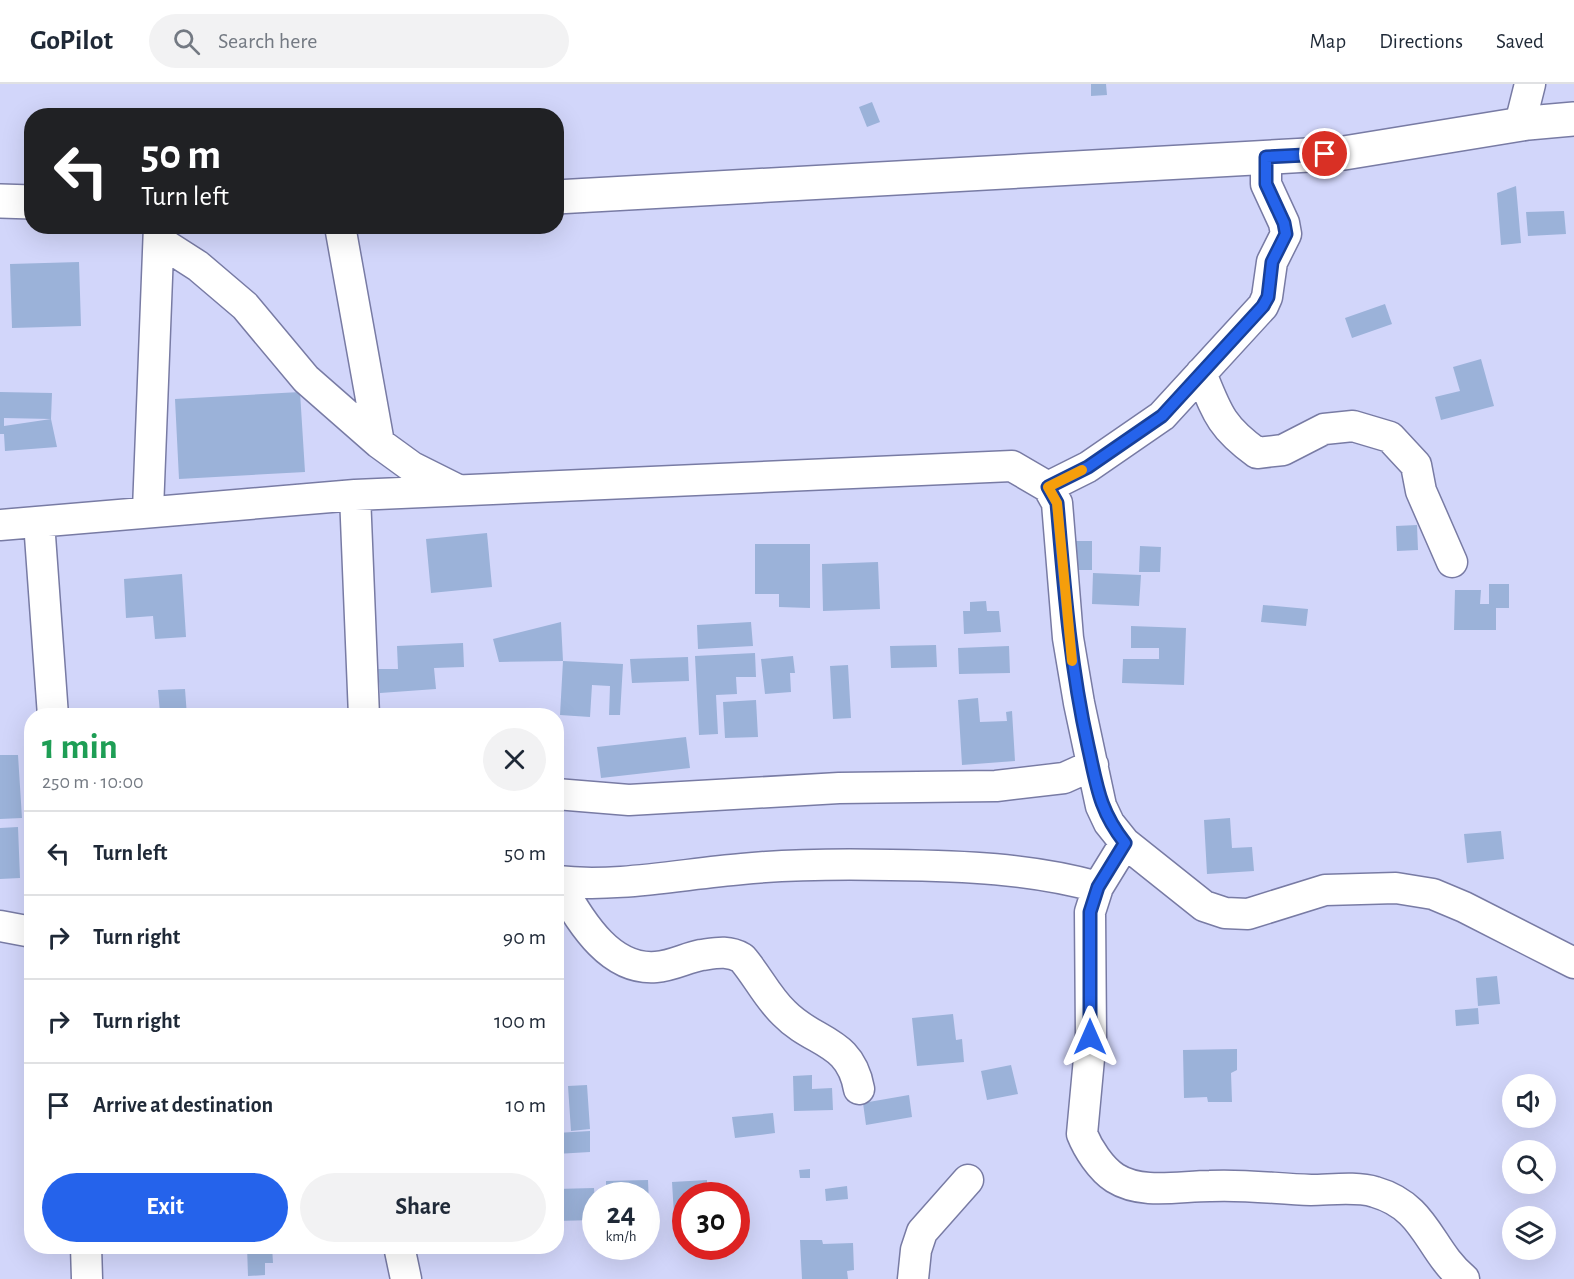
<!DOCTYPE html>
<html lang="en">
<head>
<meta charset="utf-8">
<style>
	:root { --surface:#fff; --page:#f2f2f3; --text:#1f2937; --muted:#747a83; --line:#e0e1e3; --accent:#2563eb }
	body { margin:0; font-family:"Alegreya Sans",sans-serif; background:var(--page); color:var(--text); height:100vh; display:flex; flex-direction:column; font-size:22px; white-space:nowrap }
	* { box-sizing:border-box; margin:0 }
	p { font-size:20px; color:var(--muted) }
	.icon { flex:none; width:33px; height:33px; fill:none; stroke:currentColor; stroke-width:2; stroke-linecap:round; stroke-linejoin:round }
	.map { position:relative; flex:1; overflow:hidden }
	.drawer { position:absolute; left:24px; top:624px; width:540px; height:546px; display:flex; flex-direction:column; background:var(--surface); border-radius:24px; box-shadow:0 6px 24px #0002 }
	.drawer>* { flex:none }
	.guide { position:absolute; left:24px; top:24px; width:540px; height:126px; border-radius:24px; box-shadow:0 6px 24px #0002; background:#202124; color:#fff; overflow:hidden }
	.fabs { position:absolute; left:1502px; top:990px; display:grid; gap:12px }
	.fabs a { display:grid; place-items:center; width:54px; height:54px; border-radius:50%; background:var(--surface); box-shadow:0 6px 24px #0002; font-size:30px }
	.speed { position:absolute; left:582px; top:1098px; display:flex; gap:12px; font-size:30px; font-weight:700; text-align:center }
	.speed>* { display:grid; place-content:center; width:78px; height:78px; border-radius:50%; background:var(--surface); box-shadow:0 6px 24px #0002; line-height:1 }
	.speed small { font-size:15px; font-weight:400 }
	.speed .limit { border:9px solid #d22; background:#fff; color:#111 }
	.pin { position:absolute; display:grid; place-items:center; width:51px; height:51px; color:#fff; margin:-26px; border:3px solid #fff; border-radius:50%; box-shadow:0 2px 6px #0007 }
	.me { position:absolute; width:66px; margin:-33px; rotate:0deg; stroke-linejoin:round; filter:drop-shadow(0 0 4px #0008) }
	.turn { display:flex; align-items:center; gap:21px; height:126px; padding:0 18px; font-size:27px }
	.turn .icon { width:78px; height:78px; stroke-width:2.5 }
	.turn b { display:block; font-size:42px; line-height:51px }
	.round { display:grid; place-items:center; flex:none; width:63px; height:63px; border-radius:32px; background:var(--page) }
	.headline { display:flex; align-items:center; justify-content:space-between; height:102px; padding:0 18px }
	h1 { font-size:36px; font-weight:700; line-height:45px; color:#1e9e55 }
	.cta { display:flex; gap:12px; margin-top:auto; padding:12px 18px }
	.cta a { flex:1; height:69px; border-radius:36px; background:var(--accent); color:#fff; font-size:24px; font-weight:700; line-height:69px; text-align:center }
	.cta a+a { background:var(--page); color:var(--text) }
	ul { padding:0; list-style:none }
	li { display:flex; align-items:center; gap:18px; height:84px; padding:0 18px; border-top:2px solid var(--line) }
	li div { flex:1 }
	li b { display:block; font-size:22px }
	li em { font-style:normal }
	header { display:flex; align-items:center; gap:36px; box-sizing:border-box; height:84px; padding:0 30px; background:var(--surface); border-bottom:2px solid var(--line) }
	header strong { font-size:28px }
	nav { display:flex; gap:33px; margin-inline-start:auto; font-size:21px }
	.search { width:420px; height:54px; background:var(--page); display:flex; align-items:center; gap:15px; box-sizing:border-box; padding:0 21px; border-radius:33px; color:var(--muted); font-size:22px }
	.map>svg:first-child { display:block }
	.building { fill:#9bb2d9 }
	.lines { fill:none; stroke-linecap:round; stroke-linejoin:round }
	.street-casing { stroke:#787ba4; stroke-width:33 }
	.secondary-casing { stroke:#787ba4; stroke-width:36 }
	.street { stroke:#fff; stroke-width:30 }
	.secondary { stroke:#fff; stroke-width:33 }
	.route-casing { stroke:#184099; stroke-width:15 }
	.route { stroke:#2563eb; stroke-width:10 }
	.slow { stroke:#f59e0b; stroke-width:10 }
</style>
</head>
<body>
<header>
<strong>GoPilot</strong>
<div class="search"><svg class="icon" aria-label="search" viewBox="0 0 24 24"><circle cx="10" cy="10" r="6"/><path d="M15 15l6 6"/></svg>Search here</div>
<nav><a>Map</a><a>Directions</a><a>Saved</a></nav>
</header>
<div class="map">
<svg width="1574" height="1195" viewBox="0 0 1574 1195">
	<rect width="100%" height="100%" fill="#d2d6fa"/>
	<path class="building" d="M1091,0H1106L1107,11L1091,12Z
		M872,18L880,38L867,43L859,23Z
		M1516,102L1521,159L1501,161L1497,109Z
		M1564,127L1566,150L1528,152L1526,128Z
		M79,178L81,242L12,244L10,180Z
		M1385,220L1392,240L1352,254L1345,234Z
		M1481,275L1494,322L1441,336L1435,313L1460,307L1453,283Z
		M0,308L52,309L51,335L4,334V342L51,335L57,363L5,367L4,350H0Z
		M300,308L305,388L179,395L175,315Z
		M1417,441L1418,466L1397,467L1396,442Z
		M487,449L492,503L431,509L426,455Z
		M1074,457H1092V486H1074Z
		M755,460H810V524L779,523V510H755Z
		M1140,462L1161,463L1160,488H1139Z
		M878,478L880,525L823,527L822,480Z
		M1093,489L1141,491L1139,522L1092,520Z
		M182,490L186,553L155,555L153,532L126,534L124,495Z
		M1489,500H1509V524H1496V546H1454L1455,506H1481L1480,520H1489Z
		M986,517L987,527H999L1001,548L964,550L963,527H970V518Z
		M1263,521L1308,525L1306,542L1261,538Z
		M561,538L563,577L499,578L493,555Z
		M751,538L753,562L698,565L697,541Z
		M1131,542L1186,544L1184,601L1122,599L1123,575H1159V564H1131Z
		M463,559L464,583L434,584L436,605L380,609L378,585H398L397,562Z
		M936,561L937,583L891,584L890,562Z
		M1009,562L1010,589L959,590L958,564Z
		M755,569L756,593H736L737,610L716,611L718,650L699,651L695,572Z
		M793,572L795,589H790L791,608L765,610L761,575Z
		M688,573L689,597L632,599L630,575Z
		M563,577L623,580L620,631H609L610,602L592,601L590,633L560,631Z
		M848,581L851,634L833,635L830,582Z
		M185,605L187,632H145V629H160L158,606Z
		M978,614L980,638L1007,637L1006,628L1012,627L1015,677L962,681L958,616Z
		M756,616L758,653L725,654L723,618Z
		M686,653L690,684L601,694L597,663Z
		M0,671H18L22,734L0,735Z
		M1230,734L1232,764L1252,763L1254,787L1207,790L1204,736Z
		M18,743L20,794L0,795V744Z
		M1501,747L1504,775L1467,779L1464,750Z
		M1497,892L1500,920L1478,922L1476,894Z
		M1478,924L1479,940L1456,942L1455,926Z
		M953,930L956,956L962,955L964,978L917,982L912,934Z
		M1237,965V986L1231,989L1232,1018H1208L1207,1013L1184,1014L1183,966Z
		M1011,981L1018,1010L987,1016L981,987Z
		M812,991V1005L832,1004L833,1026L794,1027L793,992Z
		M587,1001L590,1045L571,1047L568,1002Z
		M909,1011L912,1033L866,1041L863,1019Z
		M773,1029L775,1049L735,1054L732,1033Z
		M590,1047V1068L556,1070V1049Z
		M810,1085V1094H800L799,1086Z
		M648,1096L649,1120H646V1112H606V1097Z
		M707,1096V1112H686V1130L674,1131L672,1098Z
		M847,1102L848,1115L826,1117L825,1105Z
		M594,1104L596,1136L556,1137V1105Z
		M800,1156H822L823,1160L853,1159L854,1186L847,1187L848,1195H802Z
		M199,1162H226V1168L200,1169Z
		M247,1162H272L273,1179H265V1191L248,1192Z"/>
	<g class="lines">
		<defs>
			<path id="street" d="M1520,40L1530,0
				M340,142L379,359
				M159,157L198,182L245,222L306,295L379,359L412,383L458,406
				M1201,289C1217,329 1221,343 1257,369L1283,366L1324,345L1353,342L1390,353L1416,381L1421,407L1452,478
				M1048,403L1088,383L1162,332L1263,222L1267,213L1272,178L1286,150L1284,139L1266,100V73
				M355,411L364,632
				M148,426L159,142
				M39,438L53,632
				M0,441L355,411L1012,382L1048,403L1057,419L1068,554L1079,619L1101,722L1109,739L1125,759L1204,822L1225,829L1248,830L1325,806L1396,804L1433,810L1464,823L1574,879
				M556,710L629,716L839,704L996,702L1064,694L1093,681
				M1125,759L1098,803L1090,828L1091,953L1082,1050C1088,1065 1101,1085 1115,1094C1142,1111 1180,1102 1210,1102C1243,1100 1277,1105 1311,1106C1330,1106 1356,1102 1375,1108C1427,1123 1428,1165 1464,1195
				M556,797C617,804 681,790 742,785C792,780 841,780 891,781C962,782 1030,784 1098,803
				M557,797C579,833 607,887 656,883C672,882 686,874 701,871C716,869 728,866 742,874C757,891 767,913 784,929C814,960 850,955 859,1005
				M0,842L32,848
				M86,1162L87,1195
				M399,1162L406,1195
				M913,1195L916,1166L922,1148L968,1096"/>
			<path id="secondary" d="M556,113L1344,69L1528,39L1574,35
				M0,117L32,118"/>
		</defs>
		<use href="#street" class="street-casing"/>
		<use href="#secondary" class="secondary-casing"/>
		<use href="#street" class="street"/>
		<use href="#secondary" class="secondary"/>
	</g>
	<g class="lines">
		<defs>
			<path id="route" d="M1090,953V828L1098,803L1125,759C1099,726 1097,702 1088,662C1070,581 1064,501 1057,419L1048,403L1088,383L1162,332L1263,222L1268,213L1272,178L1286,150L1284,139L1266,100V73L1325,70"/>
		</defs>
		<use href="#route" class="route-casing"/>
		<use href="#route" class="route"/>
		<path class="slow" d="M1072,577L1057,419L1048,403L1082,386"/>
	</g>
</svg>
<div class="fabs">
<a><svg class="icon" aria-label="sound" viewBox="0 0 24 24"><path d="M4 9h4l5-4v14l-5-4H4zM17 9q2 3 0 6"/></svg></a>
<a><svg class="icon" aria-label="search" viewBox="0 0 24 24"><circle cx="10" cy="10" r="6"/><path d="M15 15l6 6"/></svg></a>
<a><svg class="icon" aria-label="layers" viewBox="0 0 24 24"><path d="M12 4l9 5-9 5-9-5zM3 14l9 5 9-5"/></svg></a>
</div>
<div class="speed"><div>24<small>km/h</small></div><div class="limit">30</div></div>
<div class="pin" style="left:1325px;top:70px;background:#d93025"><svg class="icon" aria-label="arrive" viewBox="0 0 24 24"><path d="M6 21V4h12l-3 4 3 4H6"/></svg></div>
<svg class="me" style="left:1090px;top:953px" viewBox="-20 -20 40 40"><path d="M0-17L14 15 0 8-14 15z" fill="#2563eb" stroke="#fff" stroke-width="4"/></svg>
<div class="guide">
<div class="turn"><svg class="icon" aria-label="left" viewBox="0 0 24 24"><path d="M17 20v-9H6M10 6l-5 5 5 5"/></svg><div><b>50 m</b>Turn left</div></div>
</div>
<section class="drawer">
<div class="headline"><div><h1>1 min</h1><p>250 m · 10:00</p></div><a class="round"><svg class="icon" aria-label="close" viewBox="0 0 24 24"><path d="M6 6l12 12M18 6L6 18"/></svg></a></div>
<ul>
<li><svg class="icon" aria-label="left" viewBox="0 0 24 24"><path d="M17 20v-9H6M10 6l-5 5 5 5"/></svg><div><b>Turn left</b></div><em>50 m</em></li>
<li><svg class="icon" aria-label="right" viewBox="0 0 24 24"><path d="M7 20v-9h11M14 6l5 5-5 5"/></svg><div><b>Turn right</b></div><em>90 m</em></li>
<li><svg class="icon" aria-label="right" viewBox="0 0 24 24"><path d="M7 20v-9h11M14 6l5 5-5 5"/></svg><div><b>Turn right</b></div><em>100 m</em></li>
<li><svg class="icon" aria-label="arrive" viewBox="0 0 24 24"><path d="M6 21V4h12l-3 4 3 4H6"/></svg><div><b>Arrive at destination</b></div><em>10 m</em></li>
</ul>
<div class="cta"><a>Exit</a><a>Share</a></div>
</section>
</div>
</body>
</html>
